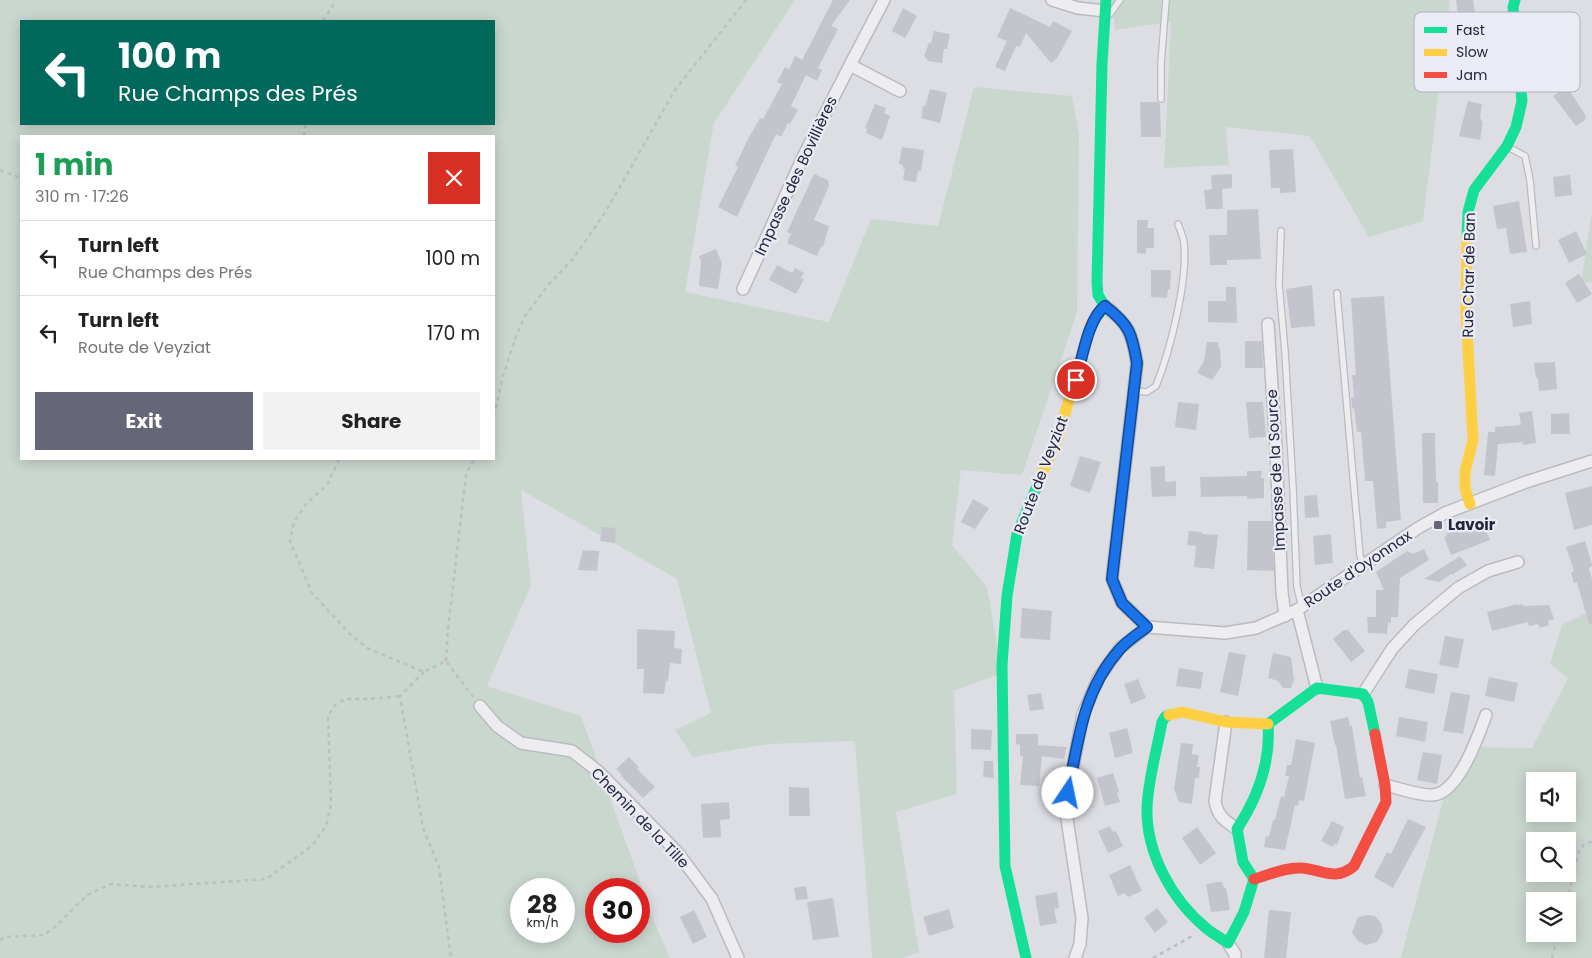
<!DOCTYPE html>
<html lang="en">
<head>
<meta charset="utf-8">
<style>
	:root { --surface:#fff; --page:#f2f2f2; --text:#222; --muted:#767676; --line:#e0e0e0; --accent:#656677 }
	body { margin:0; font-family:Poppins,sans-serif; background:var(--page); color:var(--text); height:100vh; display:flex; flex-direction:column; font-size:19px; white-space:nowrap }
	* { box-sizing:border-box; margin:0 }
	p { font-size:16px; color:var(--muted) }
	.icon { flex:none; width:28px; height:28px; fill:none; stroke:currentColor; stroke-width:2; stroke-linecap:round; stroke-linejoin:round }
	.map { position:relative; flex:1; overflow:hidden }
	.drawer { position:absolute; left:20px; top:135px; width:475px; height:325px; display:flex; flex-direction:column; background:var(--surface); border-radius:0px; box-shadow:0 2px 12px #0003 }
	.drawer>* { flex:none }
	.hud { position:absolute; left:20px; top:20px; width:475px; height:105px; border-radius:0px; box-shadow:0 2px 12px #0003; background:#00695c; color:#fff; overflow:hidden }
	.buttons { position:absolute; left:1526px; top:772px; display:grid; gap:10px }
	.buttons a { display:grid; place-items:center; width:50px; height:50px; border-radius:0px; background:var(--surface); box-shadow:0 2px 12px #0003; font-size:25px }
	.speed { position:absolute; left:510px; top:878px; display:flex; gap:10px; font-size:25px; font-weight:700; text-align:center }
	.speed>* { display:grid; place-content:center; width:65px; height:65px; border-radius:50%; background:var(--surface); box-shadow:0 2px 12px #0003; line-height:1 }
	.speed small { font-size:12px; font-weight:400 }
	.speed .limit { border:8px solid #d22; background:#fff; color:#111 }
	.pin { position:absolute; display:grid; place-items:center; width:42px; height:42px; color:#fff; margin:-21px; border:2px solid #fff; border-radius:50%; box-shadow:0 1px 5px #0007 }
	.me { position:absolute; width:55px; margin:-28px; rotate:11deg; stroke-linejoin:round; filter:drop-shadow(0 0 4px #0008) }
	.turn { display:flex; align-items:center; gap:18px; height:105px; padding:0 15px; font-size:22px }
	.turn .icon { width:65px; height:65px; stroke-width:2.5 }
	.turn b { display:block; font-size:35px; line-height:42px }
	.round { display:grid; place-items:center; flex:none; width:52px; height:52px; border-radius:0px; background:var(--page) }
	.overview { display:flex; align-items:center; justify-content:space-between; height:85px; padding:0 15px }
	h1 { font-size:30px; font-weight:700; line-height:38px; color:#1e9e55 }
	.cta { display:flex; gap:10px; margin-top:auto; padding:10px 15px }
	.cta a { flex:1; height:58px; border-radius:0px; background:var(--accent); color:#fff; font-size:20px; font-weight:700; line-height:58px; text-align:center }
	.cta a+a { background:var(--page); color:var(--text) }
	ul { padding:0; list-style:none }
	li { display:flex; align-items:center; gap:15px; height:75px; padding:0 15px; border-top:1px solid var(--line) }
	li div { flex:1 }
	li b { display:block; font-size:19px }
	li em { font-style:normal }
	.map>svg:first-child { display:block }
	.green { fill:#cad7ce; fill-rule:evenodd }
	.building { fill:#c4c5cc }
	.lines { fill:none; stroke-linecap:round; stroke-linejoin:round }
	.lane-casing { stroke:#babbc1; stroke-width:8 }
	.street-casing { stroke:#babbc1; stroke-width:14 }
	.path { stroke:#bebfc5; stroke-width:2.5; stroke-dasharray:4 4; stroke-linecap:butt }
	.lane { stroke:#ededf0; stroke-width:5.5 }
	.street { stroke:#ededf0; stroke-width:11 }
	.fast { stroke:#16e098; stroke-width:11 }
	.slow { stroke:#ffcf43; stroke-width:11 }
	.jam { stroke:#f24e42; stroke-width:11 }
	.route-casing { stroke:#114b97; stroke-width:12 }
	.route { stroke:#1a73e8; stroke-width:9 }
	.poi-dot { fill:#656677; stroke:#eaebf4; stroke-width:2 }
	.labels { text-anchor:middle; stroke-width:4.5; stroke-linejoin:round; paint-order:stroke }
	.street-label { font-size:15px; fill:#24253d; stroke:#eaebf4 }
	.poi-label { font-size:15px; font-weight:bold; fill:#24253d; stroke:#eaebf4; text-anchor:start }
	.key { fill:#eaebf4; stroke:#afb0bd; stroke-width:1 }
	.key-label { font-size:14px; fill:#24253d }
</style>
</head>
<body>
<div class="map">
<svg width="1592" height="958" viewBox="0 0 1592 958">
	<rect width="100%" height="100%" fill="#dddee4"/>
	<path class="green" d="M0,0H795L714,123L685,292L829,322L871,219L938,226L974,87L1072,96L1079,135L1077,312L1022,475L961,470L952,545L987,587L1002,673L954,691L957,794L896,812L919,952L903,958H872L855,741L769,744L693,757L675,730L711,713L677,579L521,490L531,585L487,686L581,716L655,924L670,958H0ZM21,21H494V124H21ZM21,136H494V459H21ZM521,889H564V931H521ZM596,889H639V931H596Z
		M1112,0H1450L1423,221L1369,237L1310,136L1226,127L1229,165L1164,168L1171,22L1115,30Z
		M1592,211V282L1581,283Z
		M1592,610V958H1399L1401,957L1445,793L1467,747L1532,748L1568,678L1550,664L1562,625ZM1535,781H1568V814H1535ZM1535,841H1568V874H1535ZM1535,901H1568V934H1535Z"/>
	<path class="building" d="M833,0H850L831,26L838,29L818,68L822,70L817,81L806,75L791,106L798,110L790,124L788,123L781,137L776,134L737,217L718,207L738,167L735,166L748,139L760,118L763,119L782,84L777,82L785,67L789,69L795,56L802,60Z
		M1456,0H1473L1476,16L1458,19Z
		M903,8L917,16L905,38L892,31Z
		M1010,8L1050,27L1053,21L1072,31L1057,58L1051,63L1026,33L1020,47L1016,46L1005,71L995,67L1007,41L997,37Z
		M934,31L950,34L947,49H944L942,63L928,61L924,56L929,43H931Z
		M1567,87L1586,116L1585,120L1576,126L1553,96Z
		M930,89L947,93L940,123L921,118L923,106H925Z
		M1468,101L1482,104L1480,119L1482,120V123H1483L1480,140L1459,136Z
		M1140,102H1157L1160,104L1161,137H1141Z
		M875,104L886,108L884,113L890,116L882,140L866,133L867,129L865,128Z
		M902,147L924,150L921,171H918L916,182L903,180L905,169H903V165L899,164Z
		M1293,149L1296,192L1280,193V188H1271L1269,150Z
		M814,174L828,180L829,186L814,220L829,226L823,247L821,246L817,256L787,243L791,234L787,232Z
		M1232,174V188L1222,189L1223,209H1206L1204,190L1212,189L1211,175Z
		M1570,175L1572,195L1555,197L1553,177Z
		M1519,201L1527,252L1510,254L1506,228L1497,229L1493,206Z
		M1258,209L1261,259L1227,260V265H1210L1209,235H1227V210Z
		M1137,220H1148L1147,228H1154V248H1146V254L1137,253Z
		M1576,231L1587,254L1569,263L1558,240Z
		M716,249L722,263L718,289L699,286L701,261L699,256Z
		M777,265L792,273L795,268L804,273L801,278L804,279L796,294L769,280Z
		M1151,270H1171L1170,290L1168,289L1167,298L1151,297Z
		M1579,274L1592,294L1577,303L1565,283Z
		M1312,285L1315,326L1291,328L1286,289Z
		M1226,287H1236L1237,323L1208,322V301H1226Z
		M1384,296L1401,520L1386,522V528L1377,529L1373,481H1365L1361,432H1357L1354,408H1352L1351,398L1354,397L1352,375H1356L1351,298Z
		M1530,301L1532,324L1513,327L1510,304Z
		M1245,341H1262L1263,368H1245Z
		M1207,342H1218L1219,348H1220L1221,367L1212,380L1197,373L1204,361Z
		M1555,362L1557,389L1539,391L1538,378H1536L1534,363Z
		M1178,402L1199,404L1196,430L1175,427Z
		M1246,402H1263L1266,437L1249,438Z
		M1532,411L1536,443L1523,445V442L1498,444L1495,476L1484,475L1488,432H1495V427L1521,425L1519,413Z
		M1569,413L1570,434H1551V414Z
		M1422,433H1435L1436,482H1438V503H1423Z
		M1080,456L1101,462L1090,493L1070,486Z
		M1165,466V482L1176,481V496L1152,497L1150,467Z
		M1247,471H1262L1261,478H1264V498L1247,499V496L1201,497L1200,477L1247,476Z
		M1592,486V525L1574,530L1565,493Z
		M1317,495L1319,517L1305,518L1304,496Z
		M973,499L989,508L975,529L961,522Z
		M1482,520L1490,540L1451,555L1444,537L1447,536L1446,534Z
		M1248,521H1272L1274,571L1247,570Z
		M602,527L616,528L615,543L600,541Z
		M1189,531L1202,532V534L1218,535L1214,569L1194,567L1196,546L1187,545Z
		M1331,534L1333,563L1315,565L1313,536Z
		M1585,541L1592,564V566L1589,568L1592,579V624H1589L1577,582L1574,583L1571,573L1574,571L1566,547Z
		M1424,549L1429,560L1400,578L1398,617H1391V623H1388L1387,634L1368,633L1367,617H1376V590H1384L1376,572L1407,551L1413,554Z
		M583,550L599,551L597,571L578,570Z
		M1460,556L1467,565L1452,575L1451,574L1439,582L1424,579Z
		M1517,604V605L1523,604V606L1549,605L1554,619L1548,621L1549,625L1540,628L1538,624L1529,626L1528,622L1492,631L1487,612Z
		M1022,608L1052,611L1050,640L1020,638Z
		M637,629L675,631L674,648L682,649L681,664L670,663L668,681H666L664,694L643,693L644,669H637Z
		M1344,630H1348L1365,651L1351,662L1333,639Z
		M1445,636L1464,639L1458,668L1439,665Z
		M1229,652L1246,655L1238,696L1220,692Z
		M1273,653L1291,657L1294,680L1291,688H1283L1278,681L1268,678Z
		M1179,668L1203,672L1201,689L1176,686Z
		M1409,669L1438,674L1434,694L1405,688Z
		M1489,677L1518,683L1514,702L1485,696Z
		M1138,679L1146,698L1131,704L1124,684Z
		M1451,692L1470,695L1463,734L1443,731Z
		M1041,693L1044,709L1030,711L1027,695Z
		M1348,717L1350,726H1352L1360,778L1362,777L1366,796L1345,799L1336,745H1335L1330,721Z
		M1399,717L1428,722L1425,742L1396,736Z
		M1127,728L1133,753L1115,758L1109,733Z
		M971,729L992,730L991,750L971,749Z
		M1016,734H1038V745L1067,747L1064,759L1042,756L1039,786L1020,785L1023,756H1020V745L1016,744Z
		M1296,739L1315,743L1304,801L1299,800L1298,806L1295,805L1285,850L1264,847L1266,836L1269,837L1273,820H1275L1281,796L1284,797L1289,776H1285L1287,765H1291Z
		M1181,743L1193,744L1192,754L1199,755L1197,767H1200L1199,778H1195L1192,804L1179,802L1174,789Z
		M1423,752L1442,755L1437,784L1417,780Z
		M629,757L639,767L637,769L655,787L643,798L621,776L622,775L616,769Z
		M984,761H993L994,778L983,777Z
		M1113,773L1119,792L1117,793L1120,802L1105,806L1097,778Z
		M789,787L809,788L810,816H789Z
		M729,802L730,819L720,820L721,837L703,838L701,804Z
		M1408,819L1426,827L1393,888L1374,877L1387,852L1391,854Z
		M1332,821L1344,827L1337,845L1334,844L1333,847L1321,841Z
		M1110,826L1113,832L1116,831L1123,846L1108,853L1098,831Z
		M1197,827L1216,853L1200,865L1182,838Z
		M1130,865L1142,891L1128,897L1125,893L1118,896L1109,875Z
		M1218,882H1222L1224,888H1226L1230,910L1211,912L1206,884Z
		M806,886L808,899L796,900L794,888Z
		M1057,892L1059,908L1054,909L1057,923L1040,926L1035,896Z
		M833,898L839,937L813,940L807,902Z
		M1157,908L1168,922L1155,933L1144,918Z
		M949,909L954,928L929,936L923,917Z
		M694,910L707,937L693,944L680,917Z
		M1269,910L1291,912L1286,958H1264Z
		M1368,915L1375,916L1381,923L1383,932L1377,942L1366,945L1358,941L1352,933L1358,917Z"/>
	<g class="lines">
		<defs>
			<path id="lane" d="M1110,14L1120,0
				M1161,99V64L1166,0
				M1508,147L1525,156L1530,180L1536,246
				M1281,231L1279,284L1285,352L1293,488L1297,587L1302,607
				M1337,293L1360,556L1363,565
				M1135,391L1147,392L1156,386C1170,351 1188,281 1184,243C1183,236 1180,230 1178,224"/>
			<path id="street" d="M884,0L850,65L900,91
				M1052,0L1078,8L1105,11
				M743,289L804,155L850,65
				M1105,306C1130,325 1132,334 1137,363L1112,579L1122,603L1147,627
				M1268,324L1276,449L1282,592L1285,616
				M1297,610L1317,688
				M1147,627L1225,633L1256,628L1297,610L1418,528L1445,513L1526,482L1592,461
				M1363,694L1392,649L1414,625L1458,588L1488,571L1518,562
				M480,706L497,726L521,743L572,751L599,772L678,853L712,899L738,958
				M1226,722L1215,801C1218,817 1224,820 1237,829
				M1385,785C1398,788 1417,795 1431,795C1458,796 1478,736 1486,715
				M1228,943L1235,954V958
				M1075,958L1080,944L1082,918L1067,819L1068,793L1083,714L1099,677L1120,648L1147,627"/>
		</defs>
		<use href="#lane" class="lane-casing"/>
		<use href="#street" class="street-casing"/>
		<path class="path" d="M323,21L336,0
			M304,136L305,124
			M0,170L21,178
			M494,416L503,376L516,336L525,316L549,284L573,259L606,211L675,90L746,0
			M338,459V462L327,485L307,503L294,522L290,541L312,593L350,634L367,648L424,672L446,661L473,697
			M446,661L448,629L466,475L474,459
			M424,672L400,696L423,828L439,867L451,958
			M1567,901L1579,851C1583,845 1585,842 1592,842
			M0,940L5,937L44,935L57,925L87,895L111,884L150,887L266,879L312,846L326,826L331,804L328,716L335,705L345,699H368L400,696
			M1153,958L1194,935
			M1552,958L1558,934"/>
		<use href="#lane" class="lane"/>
		<use href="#street" class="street"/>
		<path class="fast" d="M1467,237L1468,212L1474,190L1507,146L1516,127L1522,101L1513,7L1515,0
			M1094,320L1105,306L1098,295L1097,282L1102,64L1106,0
			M1169,715L1165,717L1162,722C1157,750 1148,779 1147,808C1146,853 1172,900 1206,928C1213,934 1221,938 1228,943L1244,912L1254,879L1243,862L1237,829C1258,797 1271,763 1268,724L1317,688L1363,694L1368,702L1375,734
			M1026,958L1005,866L1002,665L1007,596L1017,534L1042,474"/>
		<path class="slow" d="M1467,237L1466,312L1473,440L1465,472V488L1470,504
			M1042,474L1058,437L1091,324L1094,320
			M1169,715L1182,712L1226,722L1268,724"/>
		<path class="jam" d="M1254,879C1269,875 1285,867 1301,868C1321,869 1335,882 1354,866L1386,802L1385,785L1375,734"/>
	</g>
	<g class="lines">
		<defs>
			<path id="route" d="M1068,793C1078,741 1083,690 1120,649C1127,641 1138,634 1147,627L1122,603L1112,579L1137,363C1132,334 1130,325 1105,306C1088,318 1082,360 1076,380"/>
		</defs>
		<use href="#route" class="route-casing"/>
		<use href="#route" class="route"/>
	</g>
	<rect class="poi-dot" x="1433" y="520" width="10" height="10" rx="2.5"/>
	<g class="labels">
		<g class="street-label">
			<text transform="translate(796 176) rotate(-65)" y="5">Impasse des Bovillières</text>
			<text transform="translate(1469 275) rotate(-89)" y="5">Rue Char de Ban</text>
			<text transform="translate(1276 470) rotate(-93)" y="5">Impasse de la Source</text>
			<text transform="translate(1041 475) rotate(-69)" y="5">Route de Veyziat</text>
			<text transform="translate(1358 569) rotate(-34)" y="5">Route d'Oyonnax</text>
			<text transform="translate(640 818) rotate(46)" y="5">Chemin de la Tille</text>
		</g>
		<g class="poi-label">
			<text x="1448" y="530">Lavoir</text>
		</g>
	</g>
	<rect x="1414" y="12" width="166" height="80" rx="8" class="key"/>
	<rect x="1424" y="27" width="23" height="6" fill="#16e098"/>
	<rect x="1424" y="49" width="23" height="7" fill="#ffcf43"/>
	<rect x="1424" y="72" width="23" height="6" fill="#f24e42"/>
	<g class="key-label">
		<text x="1456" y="35">Fast</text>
		<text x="1456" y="57">Slow</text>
		<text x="1456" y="80">Jam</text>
	</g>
</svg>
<div class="buttons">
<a><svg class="icon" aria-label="sound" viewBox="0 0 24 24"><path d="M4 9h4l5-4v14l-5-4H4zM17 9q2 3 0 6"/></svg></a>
<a><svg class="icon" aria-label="search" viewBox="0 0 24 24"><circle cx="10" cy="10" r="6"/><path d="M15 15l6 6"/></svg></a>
<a><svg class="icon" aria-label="layers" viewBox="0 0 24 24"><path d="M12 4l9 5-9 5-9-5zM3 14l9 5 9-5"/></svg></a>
</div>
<div class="speed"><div>28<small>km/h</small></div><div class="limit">30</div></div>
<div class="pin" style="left:1076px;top:380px;background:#d93025"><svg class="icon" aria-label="arrive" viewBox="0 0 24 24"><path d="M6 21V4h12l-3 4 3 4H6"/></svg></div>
<svg class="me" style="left:1068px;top:793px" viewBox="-20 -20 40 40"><circle r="19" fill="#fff"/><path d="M0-13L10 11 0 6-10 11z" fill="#1a73e8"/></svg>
<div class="hud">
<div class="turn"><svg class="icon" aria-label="left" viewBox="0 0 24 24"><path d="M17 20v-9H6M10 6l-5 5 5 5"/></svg><div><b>100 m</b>Rue Champs des Prés</div></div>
</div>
<section class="drawer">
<div class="overview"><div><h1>1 min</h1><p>310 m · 17:26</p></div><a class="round" style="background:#d93025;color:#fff"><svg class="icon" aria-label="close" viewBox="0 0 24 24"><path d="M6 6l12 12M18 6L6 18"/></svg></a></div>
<ul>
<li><svg class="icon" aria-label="left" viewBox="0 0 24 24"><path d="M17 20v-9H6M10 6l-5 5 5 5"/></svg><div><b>Turn left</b><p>Rue Champs des Prés</p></div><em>100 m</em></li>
<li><svg class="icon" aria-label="left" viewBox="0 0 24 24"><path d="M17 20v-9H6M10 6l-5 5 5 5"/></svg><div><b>Turn left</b><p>Route de Veyziat</p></div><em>170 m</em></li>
</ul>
<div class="cta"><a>Exit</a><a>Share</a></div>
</section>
</div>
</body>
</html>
